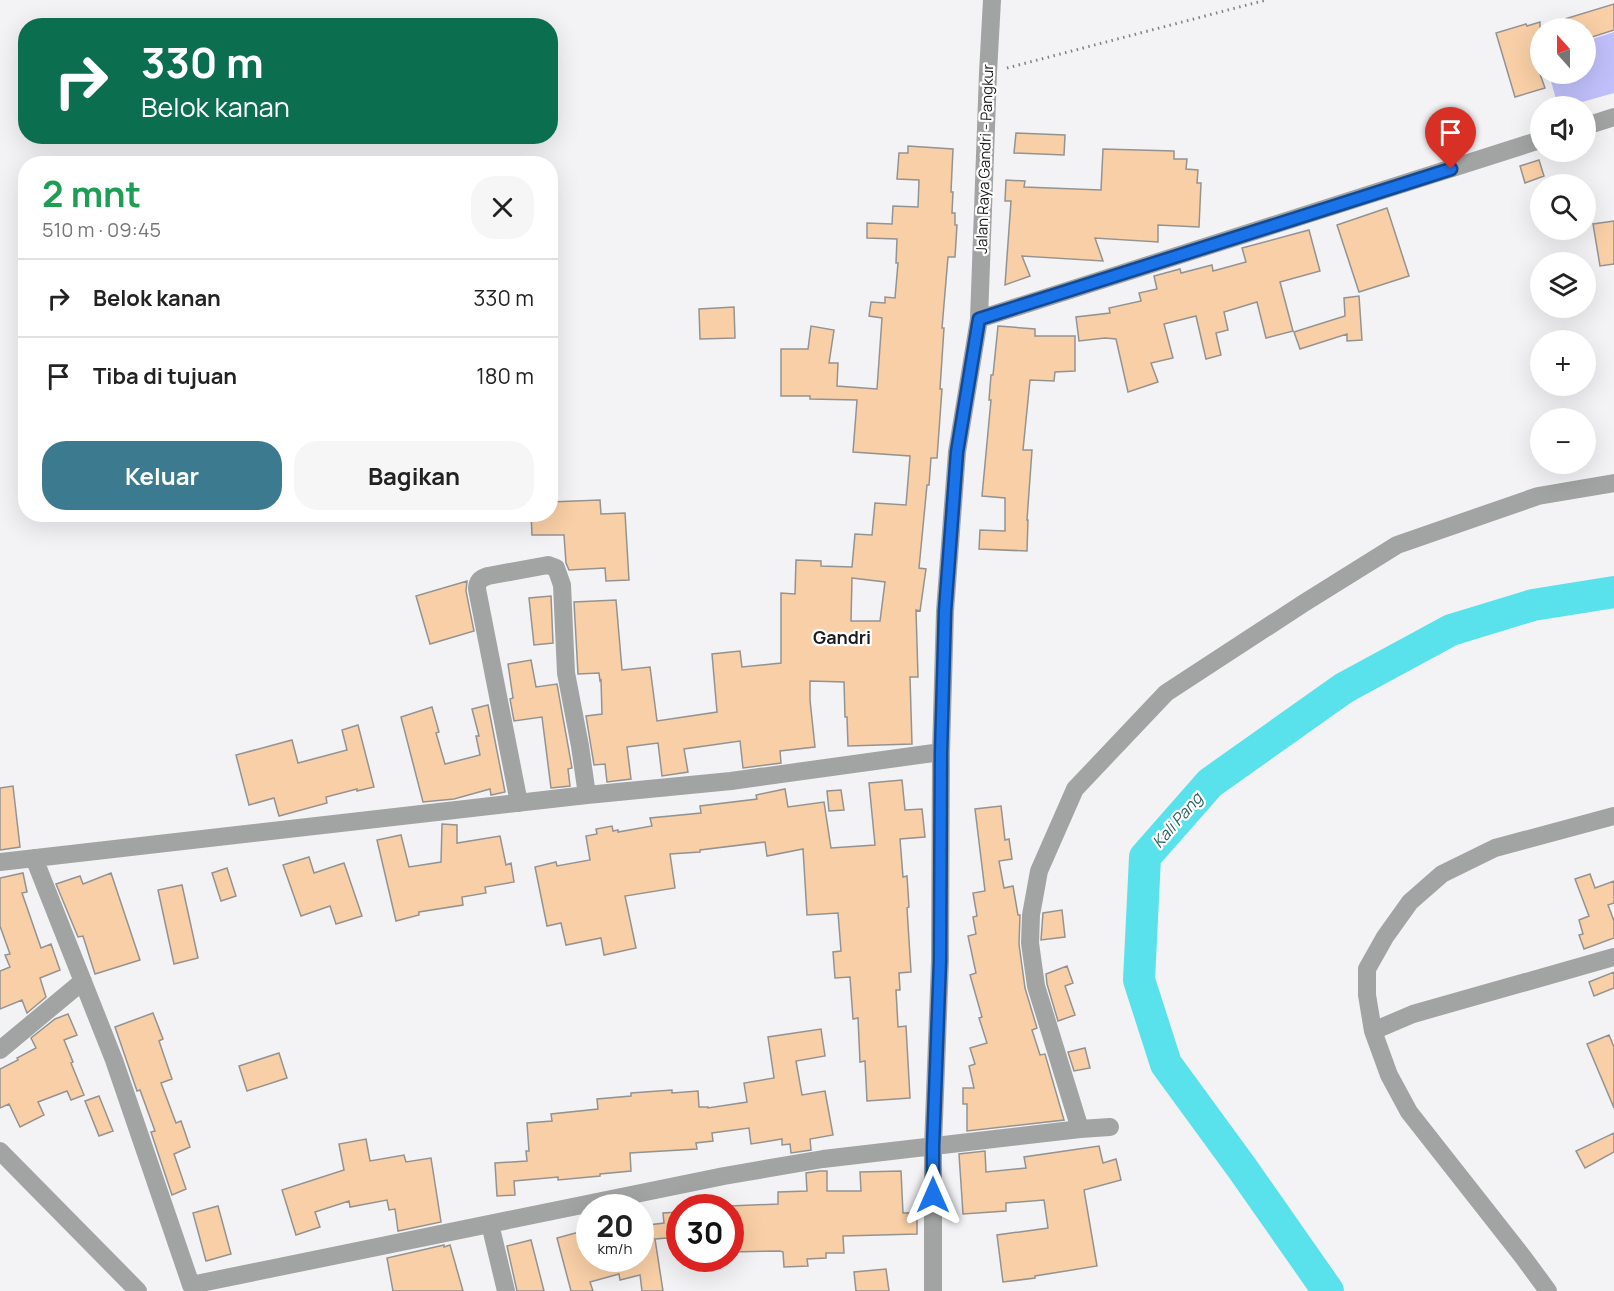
<!DOCTYPE html>
<html lang="id">
<head>
<meta charset="utf-8">
<style>
	:root { --surface:#fff; --page:#f6f6f6; --text:#222; --muted:#767676; --line:#e0e0e0; --accent:#3b7a8f }
	body { margin:0; font-family:Manrope,sans-serif; background:var(--page); color:var(--text); height:100vh; display:flex; flex-direction:column; font-size:22px; white-space:nowrap }
	* { box-sizing:border-box; margin:0 }
	p { font-size:20px; color:var(--muted) }
	.icon { flex:none; width:33px; height:33px; fill:none; stroke:currentColor; stroke-width:2; stroke-linecap:round; stroke-linejoin:round }
	.map { position:relative; flex:1; overflow:hidden }
	.details { position:absolute; left:18px; top:156px; width:540px; height:366px; display:flex; flex-direction:column; background:var(--surface); border-radius:24px; box-shadow:0 6px 24px #0002 }
	.details>* { flex:none }
	.banner { position:absolute; left:18px; top:18px; width:540px; height:126px; border-radius:24px; box-shadow:0 6px 24px #0002; background:#0b6e4f; color:#fff; overflow:hidden }
	.needle { width:39px; rotate:339deg }
	.tools { position:absolute; left:1530px; top:18px; display:grid; gap:12px }
	.tools a { display:grid; place-items:center; width:66px; height:66px; border-radius:50%; background:var(--surface); box-shadow:0 6px 24px #0002; font-size:30px }
	.speed { position:absolute; left:576px; top:1194px; display:flex; gap:12px; font-size:30px; font-weight:700; text-align:center }
	.speed>* { display:grid; place-content:center; width:78px; height:78px; border-radius:50%; background:var(--surface); box-shadow:0 6px 24px #0002; line-height:1 }
	.speed small { font-size:15px; font-weight:400 }
	.speed .limit { border:9px solid #d22; background:#fff; color:#111 }
	.pin { position:absolute; display:grid; place-items:center; width:51px; height:51px; color:#fff; margin:-62px -26px; border-radius:50% 50% 50% 0; rotate:-45deg; box-shadow:0 0 6px #0007 }
	.pin .icon { rotate:45deg }
	.me { position:absolute; width:66px; margin:-33px; rotate:0deg; stroke-linejoin:round; filter:drop-shadow(0 0 4px #0008) }
	.turn { display:flex; align-items:center; gap:21px; height:126px; padding:0 24px; font-size:27px }
	.turn .icon { width:78px; height:78px; stroke-width:2.5 }
	.turn b { display:block; font-size:42px; line-height:51px }
	.round { display:grid; place-items:center; flex:none; width:63px; height:63px; border-radius:24px; background:var(--page) }
	.overview { display:flex; align-items:center; justify-content:space-between; height:102px; padding:0 24px }
	h1 { font-size:36px; font-weight:700; line-height:45px; color:#1e9e55 }
	.cta { display:flex; gap:12px; margin-top:auto; padding:12px 24px }
	.cta a { flex:1; height:69px; border-radius:24px; background:var(--accent); color:#fff; font-size:24px; font-weight:700; line-height:69px; text-align:center }
	.cta a+a { background:var(--page); color:var(--text) }
	ul { padding:0; list-style:none }
	li { display:flex; align-items:center; gap:18px; height:78px; padding:0 24px; border-top:2px solid var(--line) }
	li div { flex:1 }
	li b { display:block; font-size:22px }
	li em { font-style:normal }
	.map>svg:first-child { display:block }
	.green { fill:#c0bffb }
	.lines { fill:none; stroke-linecap:round; stroke-linejoin:round }
	.river { stroke:#59e2eb; stroke-width:32 }
	.building { fill:#f8cfa6; stroke:#959391; stroke-width:1.5; fill-rule:evenodd }
	.path { stroke:#828284; stroke-width:3; stroke-dasharray:1.5 4.5; stroke-linecap:butt }
	.minor { stroke:#a2a3a3; stroke-width:18 }
	.route-casing { stroke:#114b97; stroke-width:15 }
	.route { stroke:#1a73e8; stroke-width:10 }
	.labels { text-anchor:middle; stroke-width:4.5; stroke-linejoin:round; paint-order:stroke }
	.street-label { font-size:15px; fill:#1c1c1d; stroke:#fff }
	.water-label { font-size:16px; font-style:italic; fill:#286165; stroke:#fff }
	.quarter-label { font-size:18px; font-weight:bold; fill:#1c1c1d; stroke:#fff }
</style>
</head>
<body>
<div class="map">
<svg width="1614" height="1291" viewBox="0 0 1614 1291">
	<rect width="100%" height="100%" fill="#f3f3f6"/>
	<path class="green" d="M1614,32V93L1568,106H1558L1549,74H1586V41Z"/>
	<g class="lines">
		<path class="river" d="M1328,1291L1242,1168L1166,1064L1139,980L1145,857L1210,783L1344,688L1451,630L1533,605L1614,592"/>
	</g>
	<path class="building" d="M1614,4V30L1586,39V28H1546L1545,25Z
		M1540,22V74L1545,88L1515,97L1496,33L1526,24L1527,26Z
		M1016,133L1065,135L1064,155L1014,153Z
		M908,146L953,149L951,192H953L952,213H955V225H957L955,257H948L942,328H944L940,389H942L937,458H931L929,485H927L919,568L926,569L920,611L916,610L918,677H910L912,744L848,746L847,717H845L844,682L810,681V700L815,747L780,751L781,763L743,768L740,741L684,749L688,772L662,776L658,743L627,747L631,779L607,782L605,764L594,765L586,716L602,714L601,680L600,681L599,673L578,674L574,602L616,600L622,670L650,667L657,721L717,712L712,654L740,651L742,667L781,663V593L795,594L796,560L821,561V566L852,567L855,534L872,535L875,503L906,505L910,456L853,452L857,400L810,399V396H781V349H808L811,326L834,330L829,363H838L837,386L877,389L882,318L869,316L871,302L885,303V297L895,298L898,263H896L897,239L867,238V223L892,224L893,206L918,207L919,180L897,179L899,153H908ZM852,578L885,582L880,621H851Z
		M1103,149L1174,151V159H1187L1186,169L1198,170L1197,183H1201L1199,227L1158,225V242L1095,238L1103,261L1022,256L1030,276L1005,285L1011,201H1005L1006,180L1025,181L1024,187L1101,190Z
		M1539,160L1544,176L1525,183L1520,166Z
		M1387,208L1409,276L1359,292L1337,225Z
		M1614,221V264L1600,266L1593,224Z
		M1309,230L1320,271L1280,282L1293,331L1266,338L1257,302L1224,312L1228,330L1216,333L1221,355L1206,359L1196,316L1164,324L1173,358L1151,363L1158,382L1128,392L1116,339L1105,338L1079,341L1076,317L1110,313L1109,308L1141,301L1139,293L1157,289L1154,276L1180,269L1181,273L1212,265L1213,271L1246,262L1242,248Z
		M1359,296L1362,340L1347,341V334L1300,349L1294,332L1345,316L1344,298Z
		M734,307L735,338L700,339L699,309Z
		M998,326L1035,329V336H1075V371L1055,372L1054,381L1030,380L1023,450H1032L1027,520H1028L1027,551L979,549L980,530L1005,531V498L982,496L991,400H989L991,375H993Z
		M600,500L601,514L625,513L629,580L606,581L605,568L569,570L566,563L564,535H532L531,514H550V502Z
		M467,581L466,591L474,631L430,644L416,596Z
		M551,596L553,643L534,645L529,598Z
		M531,660L536,687L557,684L572,768L568,769L570,786L551,788L542,717L514,721L510,699L513,698L508,664Z
		M488,705L505,792L491,795L490,789L454,799L423,802L401,717L432,707L439,732L436,733L445,764L480,755L476,736H479L472,709Z
		M358,725L374,787L357,791V789L326,797L327,803L279,816L274,798L249,805L236,755L292,740L298,763L347,750L342,730Z
		M902,780L905,810L922,809L925,837L900,839L903,877L907,876L909,907L907,908L911,972L899,973L900,990H896L898,1027L906,1026L910,1098L867,1101L865,1061L860,1062L858,1018L853,1019L850,977L835,978L833,952L841,951L838,913L807,915L803,849L767,856L765,842L700,850V852L670,854L675,888L625,896L636,948L604,955L601,938L566,945L561,923L547,926L535,867L556,862L557,866L590,860L586,836L597,834L596,829L612,826L613,831L618,830V832L652,826L650,818L701,813L700,806L757,799L756,795L785,789L788,807L824,802L831,848L875,845L869,783Z
		M13,786L20,847L0,850V788Z
		M841,790L844,810L829,811L827,791Z
		M1001,806L1005,840L1009,839L1012,859L999,861L1004,888L1013,886L1018,915H1020L1019,944L1025,988L1037,1028L1032,1030L1040,1055L1045,1054L1064,1120L967,1131V1104H963V1088H974L969,1066L975,1064L970,1048L987,1043L979,1018L982,1017L970,975L976,973L968,936L976,934L973,917L977,916L973,893L985,891L975,809Z
		M442,824L457,825V843L500,836L506,865L511,863L514,882L485,887L486,893L462,897L463,905L419,912V915L396,921L377,840L401,835L409,867L441,862Z
		M309,857L314,873L344,863L362,916L336,924L330,906L301,916L283,865Z
		M227,868L236,896L221,901L212,873Z
		M23,873L27,892L22,893L41,948L51,944L60,970L40,978L46,997L27,1013L22,1000L0,1009V971L10,967L5,955L10,954L0,926V878Z
		M111,873L140,960L95,974L83,936L78,937L56,884L80,876L83,884Z
		M1590,874L1595,888L1614,881V903L1608,905L1614,921V938L1584,949L1579,935L1583,934L1579,920L1589,916L1575,879Z
		M182,885L198,958L174,964L158,890Z
		M1062,910L1065,937L1041,940L1043,913Z
		M1067,966L1073,983L1065,986L1075,1015L1058,1021L1047,984L1046,974Z
		M1614,972V988L1594,996L1589,982Z
		M153,1013L163,1039L159,1041L172,1079L161,1083L176,1123L181,1121L190,1147L174,1154L186,1189L172,1195L151,1132L155,1131L140,1090L137,1091L115,1027Z
		M68,1014L77,1035L64,1040L73,1062L71,1063L84,1095L71,1100L67,1091L38,1102L44,1115L20,1127L9,1104L0,1108V1069L18,1060L17,1058L36,1048L31,1038L55,1019Z
		M821,1029L825,1056L796,1061L802,1095L825,1091L833,1135L810,1139L811,1150L791,1153L790,1144L782,1145V1139L751,1144L749,1128L712,1133L713,1141L696,1143L697,1149L630,1153L631,1171L600,1174V1176L558,1180V1177L514,1181L515,1195L497,1196L495,1163L527,1161L526,1151H529L527,1123L552,1121L551,1114L598,1109L597,1099L631,1096V1093L672,1090V1093L698,1091L699,1107H708V1108L747,1102L744,1083L774,1078L768,1037Z
		M1609,1035L1614,1047V1108L1587,1044Z
		M1085,1048L1090,1068L1074,1071L1068,1052Z
		M279,1053L287,1078L247,1091L239,1066Z
		M99,1096L113,1131L99,1136L85,1101Z
		M1614,1133V1152L1585,1168L1576,1151Z
		M366,1139L370,1161L404,1155L406,1162L431,1158L441,1222L398,1231L395,1209L389,1210L387,1200L350,1207L349,1201L315,1212L320,1227L296,1235L282,1190L344,1170L339,1144Z
		M1099,1146L1103,1163L1116,1159L1121,1180L1084,1190L1097,1266L1035,1276V1278L1003,1282L997,1235L1048,1228L1044,1200L1006,1203V1211L963,1214L959,1154L985,1151L986,1172L1026,1168L1024,1157Z
		M820,1171H827V1191H861L860,1172L901,1171L903,1213H917V1234L843,1236L844,1253H826V1258L807,1259L808,1266L784,1267L783,1252L780,1251L730,1252V1206L778,1204V1192L807,1191L806,1173Z
		M218,1206L231,1254L206,1261L193,1213Z
		M680,1212V1237L655,1239L663,1291H642L640,1275L620,1280L619,1274L590,1282L593,1291H571L557,1238L590,1229V1258H640V1226L664,1223L663,1213Z
		M531,1240L544,1291H517L507,1246Z
		M444,1245V1247L450,1245L463,1291H393L387,1258Z
		M886,1269L889,1291H856L854,1272Z"/>
	<g class="lines">
		<path class="path" d="M1007,68L1266,0"/>
		<path class="minor" d="M1586,126L1614,117
			M979,319L1540,140
			M519,803L477,589C477,581 481,578 488,576L548,565L556,568L562,585L566,673L580,746L587,795
			M34,858L114,1060L191,1285L724,1176L823,1159L1080,1129L1110,1127
			M0,862L587,795L731,781L941,752L945,611L957,452L979,319L988,73L992,0
			M1373,1031L1413,1014L1614,957
			M0,1050L83,981
			M1080,1129L1036,986L1030,943L1031,915L1039,871L1075,789L1166,693L1304,603L1397,545L1538,496L1614,483
			M0,1151L138,1291
			M490,1224L506,1291
			M933,1291V1147L940,961L941,752
			M1548,1291L1523,1257L1409,1112L1389,1075L1373,1031L1367,995V969L1385,937L1410,902L1442,874L1495,848L1614,816"/>
	</g>
	<g class="lines">
		<defs>
			<path id="route" d="M933,1195V1147L940,961L941,752L945,611L957,452L979,319L1451,169"/>
		</defs>
		<use href="#route" class="route-casing"/>
		<use href="#route" class="route"/>
	</g>
	<g class="labels">
		<g class="street-label">
			<text transform="translate(985 159) rotate(-88)" y="5">Jalan Raya Gandri - Pangkur</text>
		</g>
		<g class="water-label">
			<text transform="translate(1177 820) rotate(-49)" y="6">Kali Pang</text>
		</g>
		<g class="quarter-label">
			<text x="842" y="644">Gandri</text>
		</g>
	</g>
</svg>
<div class="tools">
<a><svg class="needle" viewBox="-14 -14 28 28"><path d="M0-13l5 13h-10z" fill="#e53935"/><path d="M0 13l5-13h-10z" fill="#767676"/></svg></a>
<a><svg class="icon" aria-label="sound" viewBox="0 0 24 24"><path d="M4 9h4l5-4v14l-5-4H4zM17 9q2 3 0 6"/></svg></a>
<a><svg class="icon" aria-label="search" viewBox="0 0 24 24"><circle cx="10" cy="10" r="6"/><path d="M15 15l6 6"/></svg></a>
<a><svg class="icon" aria-label="layers" viewBox="0 0 24 24"><path d="M12 4l9 5-9 5-9-5zM3 14l9 5 9-5"/></svg></a>
<a>+</a>
<a>−</a>
</div>
<div class="speed"><div>20<small>km/h</small></div><div class="limit">30</div></div>
<div class="pin" style="left:1451px;top:169px;background:#d93025"><svg class="icon" aria-label="arrive" viewBox="0 0 24 24"><path d="M6 21V4h12l-3 4 3 4H6"/></svg></div>
<svg class="me" style="left:933px;top:1195px" viewBox="-20 -20 40 40"><path d="M0-17L14 15 0 8-14 15z" fill="#1a73e8" stroke="#fff" stroke-width="4"/></svg>
<div class="banner">
<div class="turn"><svg class="icon" aria-label="right" viewBox="0 0 24 24"><path d="M7 20v-9h11M14 6l5 5-5 5"/></svg><div><b>330 m</b>Belok kanan</div></div>
</div>
<section class="details">
<div class="overview"><div><h1>2 mnt</h1><p>510 m · 09:45</p></div><a class="round"><svg class="icon" aria-label="close" viewBox="0 0 24 24"><path d="M6 6l12 12M18 6L6 18"/></svg></a></div>
<ul>
<li><svg class="icon" aria-label="right" viewBox="0 0 24 24"><path d="M7 20v-9h11M14 6l5 5-5 5"/></svg><div><b>Belok kanan</b></div><em>330 m</em></li>
<li><svg class="icon" aria-label="arrive" viewBox="0 0 24 24"><path d="M6 21V4h12l-3 4 3 4H6"/></svg><div><b>Tiba di tujuan</b></div><em>180 m</em></li>
</ul>
<div class="cta"><a>Keluar</a><a>Bagikan</a></div>
</section>
</div>
</body>
</html>
